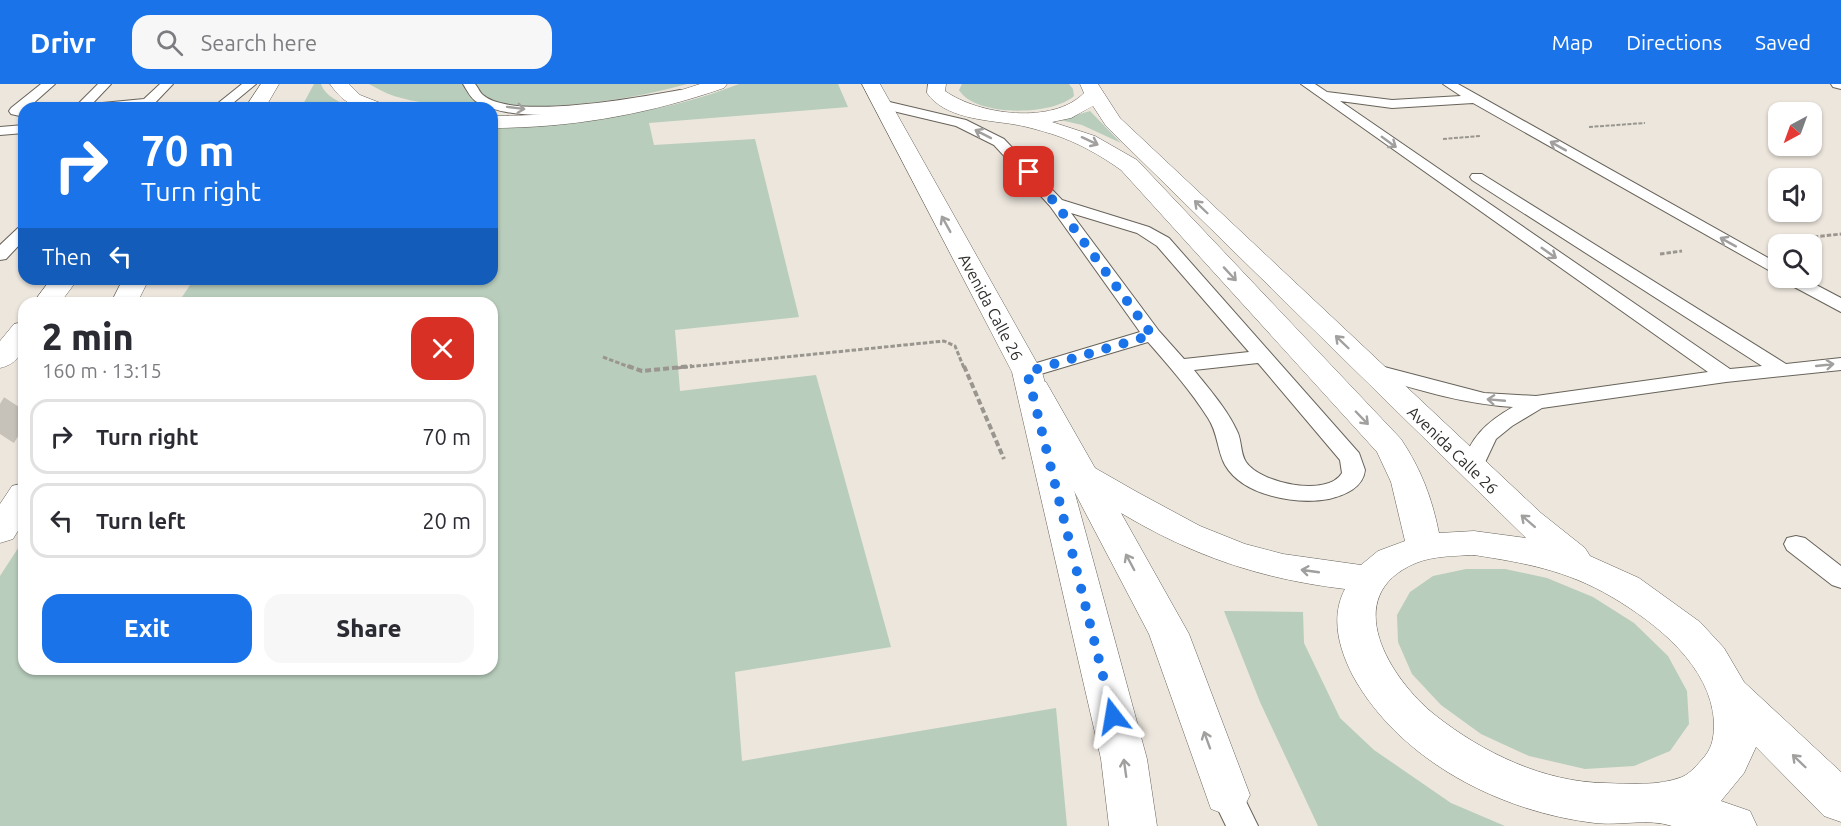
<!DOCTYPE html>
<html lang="en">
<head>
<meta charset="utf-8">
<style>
	:root { --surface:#fff; --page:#f7f7f7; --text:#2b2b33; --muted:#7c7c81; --line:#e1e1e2; --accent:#1a73e8 }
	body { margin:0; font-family:Ubuntu,sans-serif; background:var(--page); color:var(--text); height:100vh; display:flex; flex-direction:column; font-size:22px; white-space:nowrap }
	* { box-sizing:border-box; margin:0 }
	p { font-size:20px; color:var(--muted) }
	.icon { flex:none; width:33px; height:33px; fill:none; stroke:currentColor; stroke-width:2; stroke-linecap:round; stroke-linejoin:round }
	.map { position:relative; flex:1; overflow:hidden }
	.side { position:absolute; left:18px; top:213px; width:480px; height:378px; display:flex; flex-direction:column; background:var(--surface); border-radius:18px; box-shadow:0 2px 4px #0004 }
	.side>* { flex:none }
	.top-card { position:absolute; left:18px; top:18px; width:480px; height:183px; border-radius:18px; box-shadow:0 2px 4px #0004; background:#1a73e8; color:#fff; overflow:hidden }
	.needle { width:39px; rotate:221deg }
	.controls { position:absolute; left:1768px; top:18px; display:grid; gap:12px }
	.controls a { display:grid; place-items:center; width:54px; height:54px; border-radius:12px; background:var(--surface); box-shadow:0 2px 4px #0004; font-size:30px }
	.pin { position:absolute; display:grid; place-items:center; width:51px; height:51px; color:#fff; margin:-26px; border-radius:12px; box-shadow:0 3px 9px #0006 }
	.me { position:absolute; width:66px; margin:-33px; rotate:346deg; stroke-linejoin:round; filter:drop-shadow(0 0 4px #0008) }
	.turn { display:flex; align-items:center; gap:21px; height:126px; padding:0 24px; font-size:27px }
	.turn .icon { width:78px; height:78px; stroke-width:2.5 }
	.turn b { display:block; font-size:42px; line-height:51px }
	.then { display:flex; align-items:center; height:57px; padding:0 24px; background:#0003; gap:12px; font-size:22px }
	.round { display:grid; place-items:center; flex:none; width:63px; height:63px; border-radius:18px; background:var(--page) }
	.overview { display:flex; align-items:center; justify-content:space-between; height:102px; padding:0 24px }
	h1 { font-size:36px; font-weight:800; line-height:45px }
	.button { display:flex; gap:12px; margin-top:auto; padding:12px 24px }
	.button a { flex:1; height:69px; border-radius:18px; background:var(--accent); color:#fff; font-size:24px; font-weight:800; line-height:69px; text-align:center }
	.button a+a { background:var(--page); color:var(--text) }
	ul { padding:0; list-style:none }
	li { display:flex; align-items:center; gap:18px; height:75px; margin:0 12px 9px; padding:0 12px; border:3px solid var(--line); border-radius:18px }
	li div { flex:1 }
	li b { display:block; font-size:22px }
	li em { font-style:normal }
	header { display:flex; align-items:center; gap:36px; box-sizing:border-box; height:84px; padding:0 30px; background:var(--accent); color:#fff }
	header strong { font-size:28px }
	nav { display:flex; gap:33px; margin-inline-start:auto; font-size:21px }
	.search { width:420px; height:54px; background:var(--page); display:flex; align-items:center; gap:15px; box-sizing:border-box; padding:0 21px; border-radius:18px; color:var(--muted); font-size:22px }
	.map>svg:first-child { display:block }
	.green { fill:#b8cdbc }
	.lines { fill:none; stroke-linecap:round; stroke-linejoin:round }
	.street-tunnel { stroke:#c6c1b9; stroke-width:33; stroke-dasharray:33 16; stroke-linecap:butt }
	.lane-casing { stroke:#68635a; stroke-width:2 }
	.street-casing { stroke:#68635a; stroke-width:1 }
	.primary-casing { stroke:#68635a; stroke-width:1 }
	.path-far2 { stroke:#9a968f; stroke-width:2; stroke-dasharray:4 1.5; stroke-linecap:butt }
	.path-far1 { stroke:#9a968f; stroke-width:3; stroke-dasharray:4.5 2; stroke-linecap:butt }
	.path { stroke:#9a968f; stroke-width:4; stroke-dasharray:6 3; stroke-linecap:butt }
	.lane { fill:#fff; fill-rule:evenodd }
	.street { fill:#fff; fill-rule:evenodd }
	.primary { fill:#fff; fill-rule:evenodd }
	.oneway { stroke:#a1a09f }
	.route { stroke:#1a73e8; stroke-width:10; stroke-dasharray:0 18 }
	.labels { text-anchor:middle; stroke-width:4.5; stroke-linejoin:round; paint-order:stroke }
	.street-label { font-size:16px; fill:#2f2d2a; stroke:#fff }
</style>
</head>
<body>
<header>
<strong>Drivr</strong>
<div class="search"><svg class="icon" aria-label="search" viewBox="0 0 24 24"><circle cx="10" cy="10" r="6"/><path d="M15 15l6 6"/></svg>Search here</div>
<nav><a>Map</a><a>Directions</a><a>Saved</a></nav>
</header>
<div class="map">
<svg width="1841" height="742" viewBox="0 0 1841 742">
	<rect width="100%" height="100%" fill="#ece6dd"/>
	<path class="green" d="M314,0H321C325,13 342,19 353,24H301Z
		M369,0H687C614,21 537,26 461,21C439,20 415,19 394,12C385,9 377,4 369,0Z
		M739,0H838L848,23L649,39L654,61L755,55L799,233L675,246L680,307L816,291L891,563L735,588L742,677L1056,624L1067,742H0V492L24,455V585H492V219H178L194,195H492V43C579,37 658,32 739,0Z
		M962,0H1069L1073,5L1074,12C1052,32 975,33 959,6Z
		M1090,27L1121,59L1082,41L1060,36Z
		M1466,485H1505L1547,494L1593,513L1634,539L1668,572L1687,607L1689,640L1670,667L1634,682L1585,685L1529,672L1481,650L1441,621L1412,590L1398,558L1397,531L1410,508L1433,492Z
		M1224,527L1303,528L1304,559L1340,634L1374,666L1451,719L1505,742H1318L1260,618Z"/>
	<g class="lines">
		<path class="street-tunnel" d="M0,350L24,313"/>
		<defs>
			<path id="lane" d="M41,0H55L28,24H24V33L11,30L9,27L11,24Z
				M98,0H111L92,20L144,15L160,0H173L153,21L148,22L74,24Z
				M242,0H256L227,24H212Z
				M463,0H475C478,3 480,9 483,11C513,37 641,13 680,6L686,10L680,14C629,23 523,45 477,18C471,15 467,6 463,0Z
				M1301,0H1315L1327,8L1392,16L1461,12L1443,0H1458L1779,180V192L1473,19L1392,24L1340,17L1730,285L1762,282L1472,96L1470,93L1472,90H1482L1786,280L1841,274V286L1726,298L1542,324L1512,342L1496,355L1480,389L1472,391L1464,389L1461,384C1470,354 1486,338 1513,323C1461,320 1412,304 1362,289L1359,285L1362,281L1369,279L1484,309L1536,312L1708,288Z
				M1831,0H1841V5L1833,3Z
				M881,16L966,36L1004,55L1062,116L1149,143L1169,154L1359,369L1365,386C1363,404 1345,411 1329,415C1296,421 1243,412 1225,381C1217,366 1218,349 1208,334C1191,307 1169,282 1148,258L1034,292H1020L1017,288L1020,284L1140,248L1050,122L994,61L956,42L876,23L875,20ZM1071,129L1137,149L1157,162L1249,268L1184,275L1159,247ZM1258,279L1340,376L1342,389C1327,414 1260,399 1246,378C1240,369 1242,356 1237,347C1227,325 1209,305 1194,286Z
				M24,41V49L0,51V43Z
				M24,142V156L6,175L0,176V161L18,144Z
				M1782,194H1803L1841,214V228L1785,198Z
				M1796,452L1805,454L1841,482V504L1832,501L1787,466L1784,460L1787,454Z
				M1227,697L1238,701L1258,742H1226L1211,711L1216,701Z"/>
			<path id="street" d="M928,0H946L945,7C979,31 1053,41 1084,9L1080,0H1098L1120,34L1541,429L1585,464L1590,472L1639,494L1700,538L1724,564L1744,598L1841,688V738L1824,732L1756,663L1744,689L1721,717L1750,727L1757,742H1672C1648,734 1620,742 1595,739C1501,728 1400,677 1353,592C1339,565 1330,533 1345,505C1261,495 1193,472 1121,429L1189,550L1250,711L1243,725L1227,731L1211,725L1149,550L1020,304L1024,298L1035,295L1046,298L1095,384L1137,408L1200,442L1245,460L1283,470L1361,481L1378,467L1405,457L1391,398L1377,368L1121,86C1100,71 1077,58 1052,50C1039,46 1025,42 1012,40C985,36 944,34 927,9ZM1093,22L1106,42L1526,454L1474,447L1439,449C1432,414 1421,385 1401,355L1137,76L1095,52L1052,38L1071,34ZM1474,471C1525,479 1566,486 1612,513C1656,539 1711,582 1714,638C1714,651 1713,662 1705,672C1698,680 1691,689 1682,693C1659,702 1629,700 1605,699C1544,698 1483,669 1435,631C1391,596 1337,512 1416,479C1433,472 1455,472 1474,471Z
				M51,195H78L60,219H33Z
				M24,238C24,259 25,278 0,284V257L14,240Z"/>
			<path id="primary" d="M261,0H279L265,24H245Z
				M330,0H349L360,11L383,20L386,24C358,24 347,24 330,0Z
				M700,0H727L724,4C649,30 572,44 492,44V32C563,32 633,23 700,0Z
				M862,0H880L1042,288L1147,675L1157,742H1109L1101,675L1012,288Z
				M123,195H149L137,219H111Z
				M24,399V437L13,455L0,459V420L12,402Z"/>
		</defs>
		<use href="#lane" class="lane-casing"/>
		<use href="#street" class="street-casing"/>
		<use href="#primary" class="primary-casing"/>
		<path class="path-far2" d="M1589,43L1645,39
			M1443,55L1480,52"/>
		<path class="path-far1" d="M1788,156L1841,150
			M1660,170L1682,167
			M603,273L632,284
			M677,284L944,257L955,262L964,284"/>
		<path class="path" d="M628,282L642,287L692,282
			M964,282L1004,375"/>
		<use href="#lane" class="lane"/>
		<use href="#street" class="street"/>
		<use href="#primary" class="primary"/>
	</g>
	<defs><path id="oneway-shaft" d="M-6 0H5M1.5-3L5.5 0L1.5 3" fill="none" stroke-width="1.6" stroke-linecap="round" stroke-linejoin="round" transform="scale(1.5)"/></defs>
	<g class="oneway">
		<use href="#oneway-shaft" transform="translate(516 24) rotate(7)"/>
		<use href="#oneway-shaft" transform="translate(983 50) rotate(-153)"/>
		<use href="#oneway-shaft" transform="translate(1090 57) rotate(25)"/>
		<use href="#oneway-shaft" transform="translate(1389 58) rotate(36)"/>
		<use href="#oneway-shaft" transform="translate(1558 62) rotate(-151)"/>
		<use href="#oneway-shaft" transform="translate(1201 123) rotate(-136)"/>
		<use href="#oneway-shaft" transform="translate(946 140) rotate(-119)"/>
		<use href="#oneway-shaft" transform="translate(1728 158) rotate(-151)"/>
		<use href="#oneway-shaft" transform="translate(1549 169) rotate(35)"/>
		<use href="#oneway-shaft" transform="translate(1230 190) rotate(47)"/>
		<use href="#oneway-shaft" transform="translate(1342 258) rotate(-136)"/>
		<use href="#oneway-shaft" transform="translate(1825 281) rotate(-6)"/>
		<use href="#oneway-shaft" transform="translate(1496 316) rotate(-175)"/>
		<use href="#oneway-shaft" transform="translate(1362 334) rotate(46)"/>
		<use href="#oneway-shaft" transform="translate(1528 437) rotate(-139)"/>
		<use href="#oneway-shaft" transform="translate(1130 478) rotate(-118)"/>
		<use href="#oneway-shaft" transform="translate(1310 487) rotate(-172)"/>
		<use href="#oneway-shaft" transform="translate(1207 656) rotate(-110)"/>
		<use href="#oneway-shaft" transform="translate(1799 677) rotate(-136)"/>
		<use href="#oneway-shaft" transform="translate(1125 684) rotate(-98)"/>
	</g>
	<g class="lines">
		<path class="route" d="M1029,88L1056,120L1152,251L1027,288L1113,632"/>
	</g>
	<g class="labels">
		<g class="street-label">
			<text transform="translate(991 223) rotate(62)" y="6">Avenida Calle 26</text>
			<text transform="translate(1453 366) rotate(44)" y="6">Avenida Calle 26</text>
		</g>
	</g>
</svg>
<div class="controls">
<a><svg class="needle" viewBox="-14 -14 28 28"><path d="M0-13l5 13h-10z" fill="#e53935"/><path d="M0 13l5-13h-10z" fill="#7c7c81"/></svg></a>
<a><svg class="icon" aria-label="sound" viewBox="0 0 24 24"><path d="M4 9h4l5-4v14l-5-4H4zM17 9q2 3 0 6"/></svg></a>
<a><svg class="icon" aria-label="search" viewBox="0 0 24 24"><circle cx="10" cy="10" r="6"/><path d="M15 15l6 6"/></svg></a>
</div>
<div class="pin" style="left:1029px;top:88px;background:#d93025"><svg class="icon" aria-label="arrive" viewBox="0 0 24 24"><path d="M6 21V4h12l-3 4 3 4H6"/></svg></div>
<svg class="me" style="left:1113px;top:632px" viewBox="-20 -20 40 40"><path d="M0-17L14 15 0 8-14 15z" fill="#1a73e8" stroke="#fff" stroke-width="4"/></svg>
<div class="top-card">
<div class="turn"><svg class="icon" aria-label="right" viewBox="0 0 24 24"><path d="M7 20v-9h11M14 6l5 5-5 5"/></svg><div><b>70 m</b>Turn right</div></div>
<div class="then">Then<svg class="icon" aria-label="left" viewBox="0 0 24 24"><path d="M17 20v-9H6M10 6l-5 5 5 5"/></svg></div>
</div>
<section class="side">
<div class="overview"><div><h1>2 min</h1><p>160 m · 13:15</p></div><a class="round" style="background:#d93025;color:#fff"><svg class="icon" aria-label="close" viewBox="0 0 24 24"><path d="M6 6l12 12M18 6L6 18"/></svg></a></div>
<ul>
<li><svg class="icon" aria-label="right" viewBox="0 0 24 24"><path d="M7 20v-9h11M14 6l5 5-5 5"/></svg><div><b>Turn right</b></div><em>70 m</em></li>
<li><svg class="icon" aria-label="left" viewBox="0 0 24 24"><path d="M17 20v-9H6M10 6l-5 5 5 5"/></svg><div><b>Turn left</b></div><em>20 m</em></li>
</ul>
<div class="button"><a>Exit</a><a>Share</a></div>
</section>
</div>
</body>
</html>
